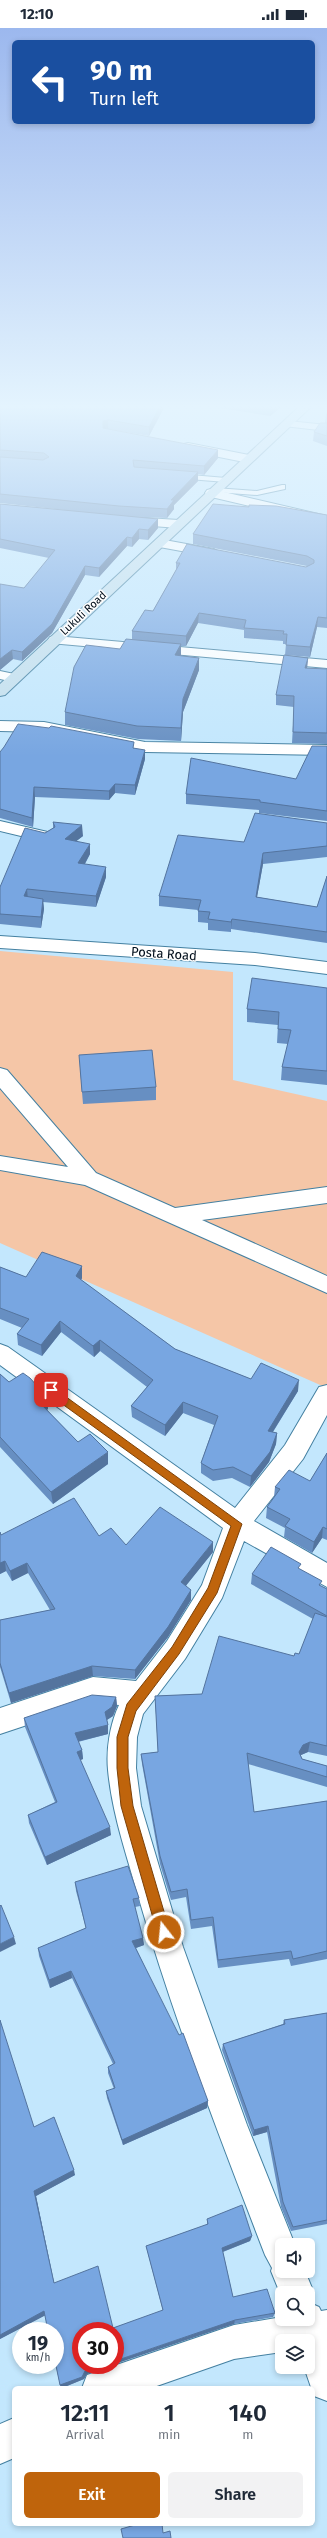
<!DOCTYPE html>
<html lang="en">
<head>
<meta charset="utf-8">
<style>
	:root { --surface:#fff; --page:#f2f2f3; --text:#1f2937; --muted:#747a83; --accent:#bf640c }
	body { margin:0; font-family:"Fira Sans",sans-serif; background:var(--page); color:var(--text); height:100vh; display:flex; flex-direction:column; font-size:15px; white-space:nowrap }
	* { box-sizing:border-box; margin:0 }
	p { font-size:13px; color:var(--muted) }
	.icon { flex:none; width:22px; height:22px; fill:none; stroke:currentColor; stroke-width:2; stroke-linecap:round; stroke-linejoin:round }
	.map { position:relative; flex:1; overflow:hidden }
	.side { position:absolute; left:12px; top:2358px; width:303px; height:140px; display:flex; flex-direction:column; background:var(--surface); border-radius:6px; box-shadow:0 2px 6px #0003 }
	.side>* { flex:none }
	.banner { position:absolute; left:12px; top:12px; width:303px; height:84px; border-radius:6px; box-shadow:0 2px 6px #0003; background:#1a4fa0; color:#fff; overflow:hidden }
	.controls { position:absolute; left:275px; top:2210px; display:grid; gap:8px }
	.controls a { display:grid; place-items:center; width:40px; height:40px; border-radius:6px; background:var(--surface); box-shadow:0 2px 6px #0003; font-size:20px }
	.speed { position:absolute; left:12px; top:2294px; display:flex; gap:8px; font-size:20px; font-weight:700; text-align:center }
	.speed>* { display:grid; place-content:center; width:52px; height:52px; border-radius:50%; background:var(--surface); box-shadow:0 2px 6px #0003; line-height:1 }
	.speed small { font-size:10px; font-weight:400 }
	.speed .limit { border:6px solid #d22; background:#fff; color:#111 }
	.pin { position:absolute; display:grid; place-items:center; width:34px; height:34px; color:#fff; margin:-17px; border-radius:8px; box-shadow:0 2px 6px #0006 }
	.me { position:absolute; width:44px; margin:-22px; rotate:344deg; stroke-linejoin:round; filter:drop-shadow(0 0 3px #0008) }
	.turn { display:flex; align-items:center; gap:14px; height:84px; padding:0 12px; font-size:18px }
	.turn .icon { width:52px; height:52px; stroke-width:2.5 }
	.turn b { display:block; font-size:28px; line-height:34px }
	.eta { display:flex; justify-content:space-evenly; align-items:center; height:68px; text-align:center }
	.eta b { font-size:24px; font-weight:600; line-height:28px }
	.cta { display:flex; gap:8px; margin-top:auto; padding:8px 12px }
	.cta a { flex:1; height:46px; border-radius:6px; background:var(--accent); color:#fff; font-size:16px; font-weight:600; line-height:46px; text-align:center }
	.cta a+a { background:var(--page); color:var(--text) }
	.status { display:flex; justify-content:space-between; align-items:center; height:28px; padding:0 20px; background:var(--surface); direction:ltr }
	.status svg { height:11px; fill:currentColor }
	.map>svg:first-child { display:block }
	.green { fill:#f5c6a7 }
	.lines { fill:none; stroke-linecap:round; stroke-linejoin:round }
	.lane-casing { stroke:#4480a1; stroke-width:2 }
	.street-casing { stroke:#4480a1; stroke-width:2 }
	.secondary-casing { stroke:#4480a1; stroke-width:2 }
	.lane { fill:#fff; fill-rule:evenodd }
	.street { fill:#fff; fill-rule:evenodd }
	.secondary { fill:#c4dfed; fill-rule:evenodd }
	.wall { fill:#678fc2 }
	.shaded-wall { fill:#54749e }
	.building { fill:#78a6e1; stroke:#54749e }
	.route { fill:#bf640c; stroke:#7c4108 }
	.labels { text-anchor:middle; stroke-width:3; stroke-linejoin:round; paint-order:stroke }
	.far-street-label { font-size:11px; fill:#000e1b; stroke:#fff }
	.street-label { font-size:13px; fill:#000e1b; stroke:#fff }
</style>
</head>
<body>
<div class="status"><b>12:10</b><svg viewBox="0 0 49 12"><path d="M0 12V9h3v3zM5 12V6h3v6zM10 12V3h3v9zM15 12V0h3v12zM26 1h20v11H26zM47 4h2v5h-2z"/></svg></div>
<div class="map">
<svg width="327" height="2510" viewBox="0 0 327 2510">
	<rect width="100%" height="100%" fill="#c3e7fd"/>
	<path class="green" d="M0,923L233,944V1052L327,1073V1360L0,1215Z"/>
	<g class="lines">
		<defs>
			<path id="lane" d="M179,446L226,450L230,452L226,454L176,450V446Z
				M282,457H285V461L257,467L215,464L211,462L215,460L257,463Z"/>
			<path id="street" d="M288,393L327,397V403L284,398V394Z
				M188,415L249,427L255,431L249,435L184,422V416Z
				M211,461L327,488V496L207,468L205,465L207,462Z
				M129,489L179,492L185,496L179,500L125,496L123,493L125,490Z
				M159,511L214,521L221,525L214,529L154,518L153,515Z
				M55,608L327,632V640L50,615L48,612L50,609Z
				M0,643L19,647L21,650L14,654L0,651Z
				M0,693L44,694L145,714L327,717V727L145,724L44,704L0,703Z
				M0,793L52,805L54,809L46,814L0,803Z
				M0,908L255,925L327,934V946L255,937L0,920Z
				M0,1040L7,1042L96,1145L175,1180L327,1159V1175L202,1192L327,1248V1265L85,1157L0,1142V1128L68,1139L0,1060Z
				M0,1316L8,1319L235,1480L285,1417L319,1359L327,1357V1387L303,1431L254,1493L327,1535V1559L244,1513L222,1570L185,1631L143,1686L137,1709L136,1740L141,1778L183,1919L247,2097L295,2217H282V2243H305L314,2265L310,2275L319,2279L321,2283L327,2282V2373L314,2368L304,2339H308V2313H282V2324L234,2331L151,2360H82L87,2347L234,2297L282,2289V2291H308V2265H282V2270L271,2243L272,2240L265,2227C220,2110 174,1992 139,1871C127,1828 112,1786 108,1742C106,1721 110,1696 119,1677L93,1675L0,1706V1680L93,1649L136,1653L167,1613L202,1557L223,1500L0,1337Z
				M14,2390V2430L0,2436V2396Z"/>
			<path id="secondary" d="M302,376H314L5,667L0,668V656Z"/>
		</defs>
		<use href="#lane" class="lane-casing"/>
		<use href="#street" class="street-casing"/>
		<use href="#secondary" class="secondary-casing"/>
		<use href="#lane" class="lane"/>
		<use href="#street" class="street"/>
		<use href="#secondary" class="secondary"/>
	</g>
	<path class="wall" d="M0,376H166L149,408L108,401L218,430L204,447L198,446V453L174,477V481L167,490L119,488L0,475Z
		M195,376H285L270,388Z
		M327,384V418L313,413L314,404L325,395L326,386Z
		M0,476L158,491V500L148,512L139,511L132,519L127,518L99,549L85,547L52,605L22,633L13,631L0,642L24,560L49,530L0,520Z
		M327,487V600L317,599L310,629L285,627L286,616H283V613L244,610V602L198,595L186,618H181V628L199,630V642L183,684L181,713L138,711L65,697V684L120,621L132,611V603L153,583L176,542V535L306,539L307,538L193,516V506Z
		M308,630L307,640L327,641V716L292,715L294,679L276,677V667Z
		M327,718V793L259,785V782L186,776V766L296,751Z
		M134,720L145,731L135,767L115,765L109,772L35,769L33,799L0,790V724Z
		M53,794L83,808L76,813L90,826L85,836L106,849L96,879L43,874L44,881L41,900L0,896V859L45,805L53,800Z
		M327,795V829L263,836L257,869L317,879L327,848V915L231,901V904L208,902V895L198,894V882L159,878V868L244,814Z
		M327,960V1057L281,1052L282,1039L288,1016L277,1015L278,997L247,994V981Z
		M80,1040L156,1059V1072L83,1076Z
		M82,1238V1250L81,1252L175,1321L251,1351L298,1363L273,1404L277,1405L276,1416L269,1434L250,1459L232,1450L213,1453L201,1445V1435L214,1397L183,1385L165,1408L132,1389L131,1378L147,1359L100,1323L94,1329L61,1304L42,1328L18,1317L17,1306L22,1300L0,1291V1239L26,1249Z
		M0,1346L9,1354L47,1369L48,1381L47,1382L78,1414L108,1436L53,1476L0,1419Z
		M327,1425V1512L322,1510L312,1525L284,1509L285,1500L266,1490L267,1479L274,1469L275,1459L310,1453Z
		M1,1507L99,1508L126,1517L213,1524L186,1557L191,1572L168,1609L135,1651L93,1648L11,1675L0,1639V1592L50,1582L28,1545L12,1553L6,1543L0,1546Z
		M300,1541L321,1558L327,1561V1728L308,1724L301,1727V1728L302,1731L327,1738V1759L248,1736L254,1784L327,1773V1931L291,1938L289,1931L218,1940L212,1898L191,1901L186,1869L171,1872L160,1836L142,1736L141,1726L158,1724L155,1668L202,1666L299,1626L313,1591L251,1556L252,1546Z
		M116,1669L117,1678L113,1688L107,1692L108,1697V1706L78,1714L82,1722L83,1731L80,1732L111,1807L47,1837L29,1795L28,1787L55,1774L25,1699L24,1690Z
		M75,1854L139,1870L140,1878L135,1879L144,1917L136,1920L208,2073L207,2080L123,2117L107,2070L106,2063L114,2061L108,2045V2039L113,2036L72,1950L50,1960L39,1928L38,1920L86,1900L76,1863Z
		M327,1985V2196L291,2203L281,2179L267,2104L253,2108L222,2022L223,2016L283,1996L284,1992Z
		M34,2099L75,2147L36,2168L54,2255L113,2300L163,2283L147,2222L146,2218L207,2197V2191L252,2208L250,2213L223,2224L233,2269L275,2285L273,2289L234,2296L81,2337H112L87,2346L84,2351L62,2360L60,2357L45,2287L0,2311Z"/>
	<path class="shaded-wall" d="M161,376H166L149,408V399Z
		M274,376H285L270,388L271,379Z
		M108,392V401L103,402V393Z
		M218,422V430L204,447V438Z
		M198,444V453L174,477V481L167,490V481L171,472Z
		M158,491V500L148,512V502Z
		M139,501V511L132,519V510Z
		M127,509V518L99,549V540Z
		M85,538V547L52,605L22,633V624Z
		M199,585L198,595L186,618V608Z
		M318,589L317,599L310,629V619Z
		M181,616V628L175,627Z
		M12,622L13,631L0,642V631Z
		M199,630V642L183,684L181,713V700L183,671Z
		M308,630L307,640H305Z
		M145,722V731L135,767V757Z
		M115,756V765L109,772V763Z
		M34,759L35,769L33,799L32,790Z
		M82,797L83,808L65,822V811Z
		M90,816V826L79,846L78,835Z
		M263,825V836L255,880L256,869Z
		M106,839V849L96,879V868Z
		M27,861L28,872L24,868Z
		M43,871L44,881L41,900V889Z
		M232,891L231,901V904V894Z
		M82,1238V1250L77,1259L76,1248Z
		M60,1293L61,1304L42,1328L41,1317Z
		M100,1312V1323L94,1329L93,1318Z
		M299,1352L298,1363L267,1413L268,1403Z
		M47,1369L48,1381L41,1386L39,1374Z
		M183,1374V1385L165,1408V1397Z
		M277,1405L276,1416L269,1434L250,1459L251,1448Z
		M108,1424V1436L53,1476L51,1464Z
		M323,1499L322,1510L312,1525L314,1514Z
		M213,1514V1524L181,1564V1554Z
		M5,1533L6,1543L0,1546V1535Z
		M27,1535L28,1545L12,1553L10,1543Z
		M191,1562V1572L168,1609L135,1651V1642Z
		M92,1638L93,1648L11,1675L9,1665Z
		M116,1669L117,1678L113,1688L105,1693V1684Z
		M108,1697V1706L76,1714L75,1705Z
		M310,1714L308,1724L301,1727L298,1733L299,1724L303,1717Z
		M82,1722L83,1731L78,1733L77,1724Z
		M110,1799L111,1807L47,1837L45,1829Z
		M14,1909L16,1916L0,1924V1916Z
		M143,1910L144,1917L133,1921L132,1913Z
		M71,1943L72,1950L50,1960L49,1952Z
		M208,2073L207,2080L123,2117L122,2112Z
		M268,2098L267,2104L253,2108L254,2102Z
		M74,2142L75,2147L36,2168L55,2259L54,2255L34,2163Z
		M252,2208L250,2213L222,2224V2220Z
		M44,2283L46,2287L0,2311V2307Z
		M235,2292L234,2296L115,2336V2333Z
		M103,2337H112L87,2346L84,2351L62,2360L60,2357L85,2343Z"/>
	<path class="building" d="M0,376H161L149,399L108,392L103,393V400L218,422L204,438L133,432L134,439L198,444L171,472H174L167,481L119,478L0,466V429L43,432L49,429L44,425L0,422Z
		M253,376H274L271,379Z
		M320,395H327V408L314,404Z
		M0,476L158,491L148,502L139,501L132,510L127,509L99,540L85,538L52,596L22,624L12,622L0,631V556L24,560L55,522L0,511Z
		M213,476L249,479V477L276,478L327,487V590L318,589L310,619L286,617L287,606H283L284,603L244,600L246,592L199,585L186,608L132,603L145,582L153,583L180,535H176L187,516L306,539L314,535V532L307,528L193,506Z
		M126,611L181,616L175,627L199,630L183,671L181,700L137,698L65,684L74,639L86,617L120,621Z
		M284,627L308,630L305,640L327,641V705L293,704L294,668L276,667Z
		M18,696L49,700L51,698L134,714L133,720L145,722L135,757L115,756L109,763L34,759L32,790L0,781V724L4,719Z
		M312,718H327V783L260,774V772L186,766L191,730L296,751Z
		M255,785L327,795V818L263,825L256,869L317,879L327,848V904L232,891L231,894L208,891L210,884L198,883L201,872L159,868L178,807L244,814Z
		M53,794L82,797L65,811L90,816L78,835L106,839L96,868L27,861L24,868L43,871L41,889L0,886V859L25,800L45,805L55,799Z
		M252,950L327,960V1043L282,1039L291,1002L278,1001L279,984L247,981Z
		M152,1022L156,1059L82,1064L79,1027Z
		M42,1224L82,1238L76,1248L175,1321L251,1351L261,1335L299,1352L268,1403L277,1405L270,1424L251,1448L233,1439L213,1442L201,1435L218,1388L183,1374L165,1397L131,1378L153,1352L100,1312L93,1318L60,1293L41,1317L17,1306L29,1291L0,1280V1239L26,1249Z
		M23,1345L30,1350L47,1369L39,1374L78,1414L90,1406L108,1424L51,1464L0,1409V1346L9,1354Z
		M327,1425V1501L323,1499L314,1514L285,1498L290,1491L267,1479L280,1461L275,1459L289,1442L310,1453Z
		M74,1470L99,1508L111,1500L126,1517L160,1479L213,1514L181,1554L191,1562L168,1599L135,1642L92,1638L9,1665L0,1635V1592L55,1581L27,1535L10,1543L5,1533L0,1535V1504L1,1507Z
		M271,1519L301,1536L298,1540L322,1553L319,1557L327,1561V1588L252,1546Z
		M315,1585L327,1589V1718L310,1714L303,1717L299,1724L302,1731L327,1738V1749L247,1725L254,1784L327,1773V1923L293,1931L291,1923L218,1932L213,1889L191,1892L187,1861L171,1864L160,1828L141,1726L158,1724L155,1668L202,1666L219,1608L294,1628L295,1625L299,1626Z
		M92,1667L116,1669L112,1679L105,1684L108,1697L75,1705L82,1722L77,1724L110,1799L45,1829L28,1787L57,1774L24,1690Z
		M128,1838L139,1870L133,1871L143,1910L132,1913L179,2007L183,2005L208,2073L122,2112L106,2063L115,2060L108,2039L115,2035L71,1943L49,1952L38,1920L86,1900L75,1854Z
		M1,1877L14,1909L0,1916V1878Z
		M327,1985V2192L293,2199L283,2174L268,2098L254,2102L223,2016L285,1996L284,1992Z
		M0,1992L34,2099L54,2089L74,2142L34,2163L54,2255L98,2238L113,2300L163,2282L146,2218L208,2196L207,2191L242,2177L252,2208L222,2220L233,2269L267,2261L275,2285L235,2292L115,2333V2303H81V2337H103L85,2343L82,2349L60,2357L55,2333V2303H48L44,2283L0,2307Z
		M135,2496H162L163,2505L170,2503L171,2510H123L121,2501L135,2497Z"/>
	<linearGradient id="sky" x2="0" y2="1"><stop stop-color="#9cb8ee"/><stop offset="0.52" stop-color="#e4f4fe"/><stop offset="1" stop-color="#e4f4fe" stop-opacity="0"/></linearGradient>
	<rect width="327" height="728" fill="url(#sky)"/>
	<path class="route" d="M51,1358L242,1496L217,1565L179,1626L136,1683L128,1709V1740L133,1778L170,1904L168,1908L164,1910L159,1908L157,1904L121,1778L117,1740V1709L127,1676L172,1619L208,1560L231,1498L47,1365V1359Z"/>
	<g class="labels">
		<g class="far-street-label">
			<text transform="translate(83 585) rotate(-43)" y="4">Lukuli Road</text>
		</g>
		<g class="street-label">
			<text transform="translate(164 925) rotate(4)" y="5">Posta Road</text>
		</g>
	</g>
</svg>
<div class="controls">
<a><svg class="icon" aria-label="sound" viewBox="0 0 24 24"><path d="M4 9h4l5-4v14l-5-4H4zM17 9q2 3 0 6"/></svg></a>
<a><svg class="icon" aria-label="search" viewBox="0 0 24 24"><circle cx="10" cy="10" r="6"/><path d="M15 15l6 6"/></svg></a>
<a><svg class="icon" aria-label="layers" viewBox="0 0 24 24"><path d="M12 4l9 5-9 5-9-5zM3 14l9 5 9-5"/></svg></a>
</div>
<div class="speed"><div>19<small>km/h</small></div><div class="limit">30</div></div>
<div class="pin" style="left:51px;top:1362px;background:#d93025"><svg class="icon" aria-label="arrive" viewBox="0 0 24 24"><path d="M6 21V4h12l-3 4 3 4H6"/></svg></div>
<svg class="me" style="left:164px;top:1904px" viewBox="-20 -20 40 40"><circle r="17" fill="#bf640c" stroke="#fff" stroke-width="3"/><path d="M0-11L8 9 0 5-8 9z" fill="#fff"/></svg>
<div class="banner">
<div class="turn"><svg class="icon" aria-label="left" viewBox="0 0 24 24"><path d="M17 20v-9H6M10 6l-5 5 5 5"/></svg><div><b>90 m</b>Turn left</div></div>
</div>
<section class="side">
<div class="eta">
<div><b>12:11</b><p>Arrival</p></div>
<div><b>1</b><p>min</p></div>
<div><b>140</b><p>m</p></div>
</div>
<div class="cta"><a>Exit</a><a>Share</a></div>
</section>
</div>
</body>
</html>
